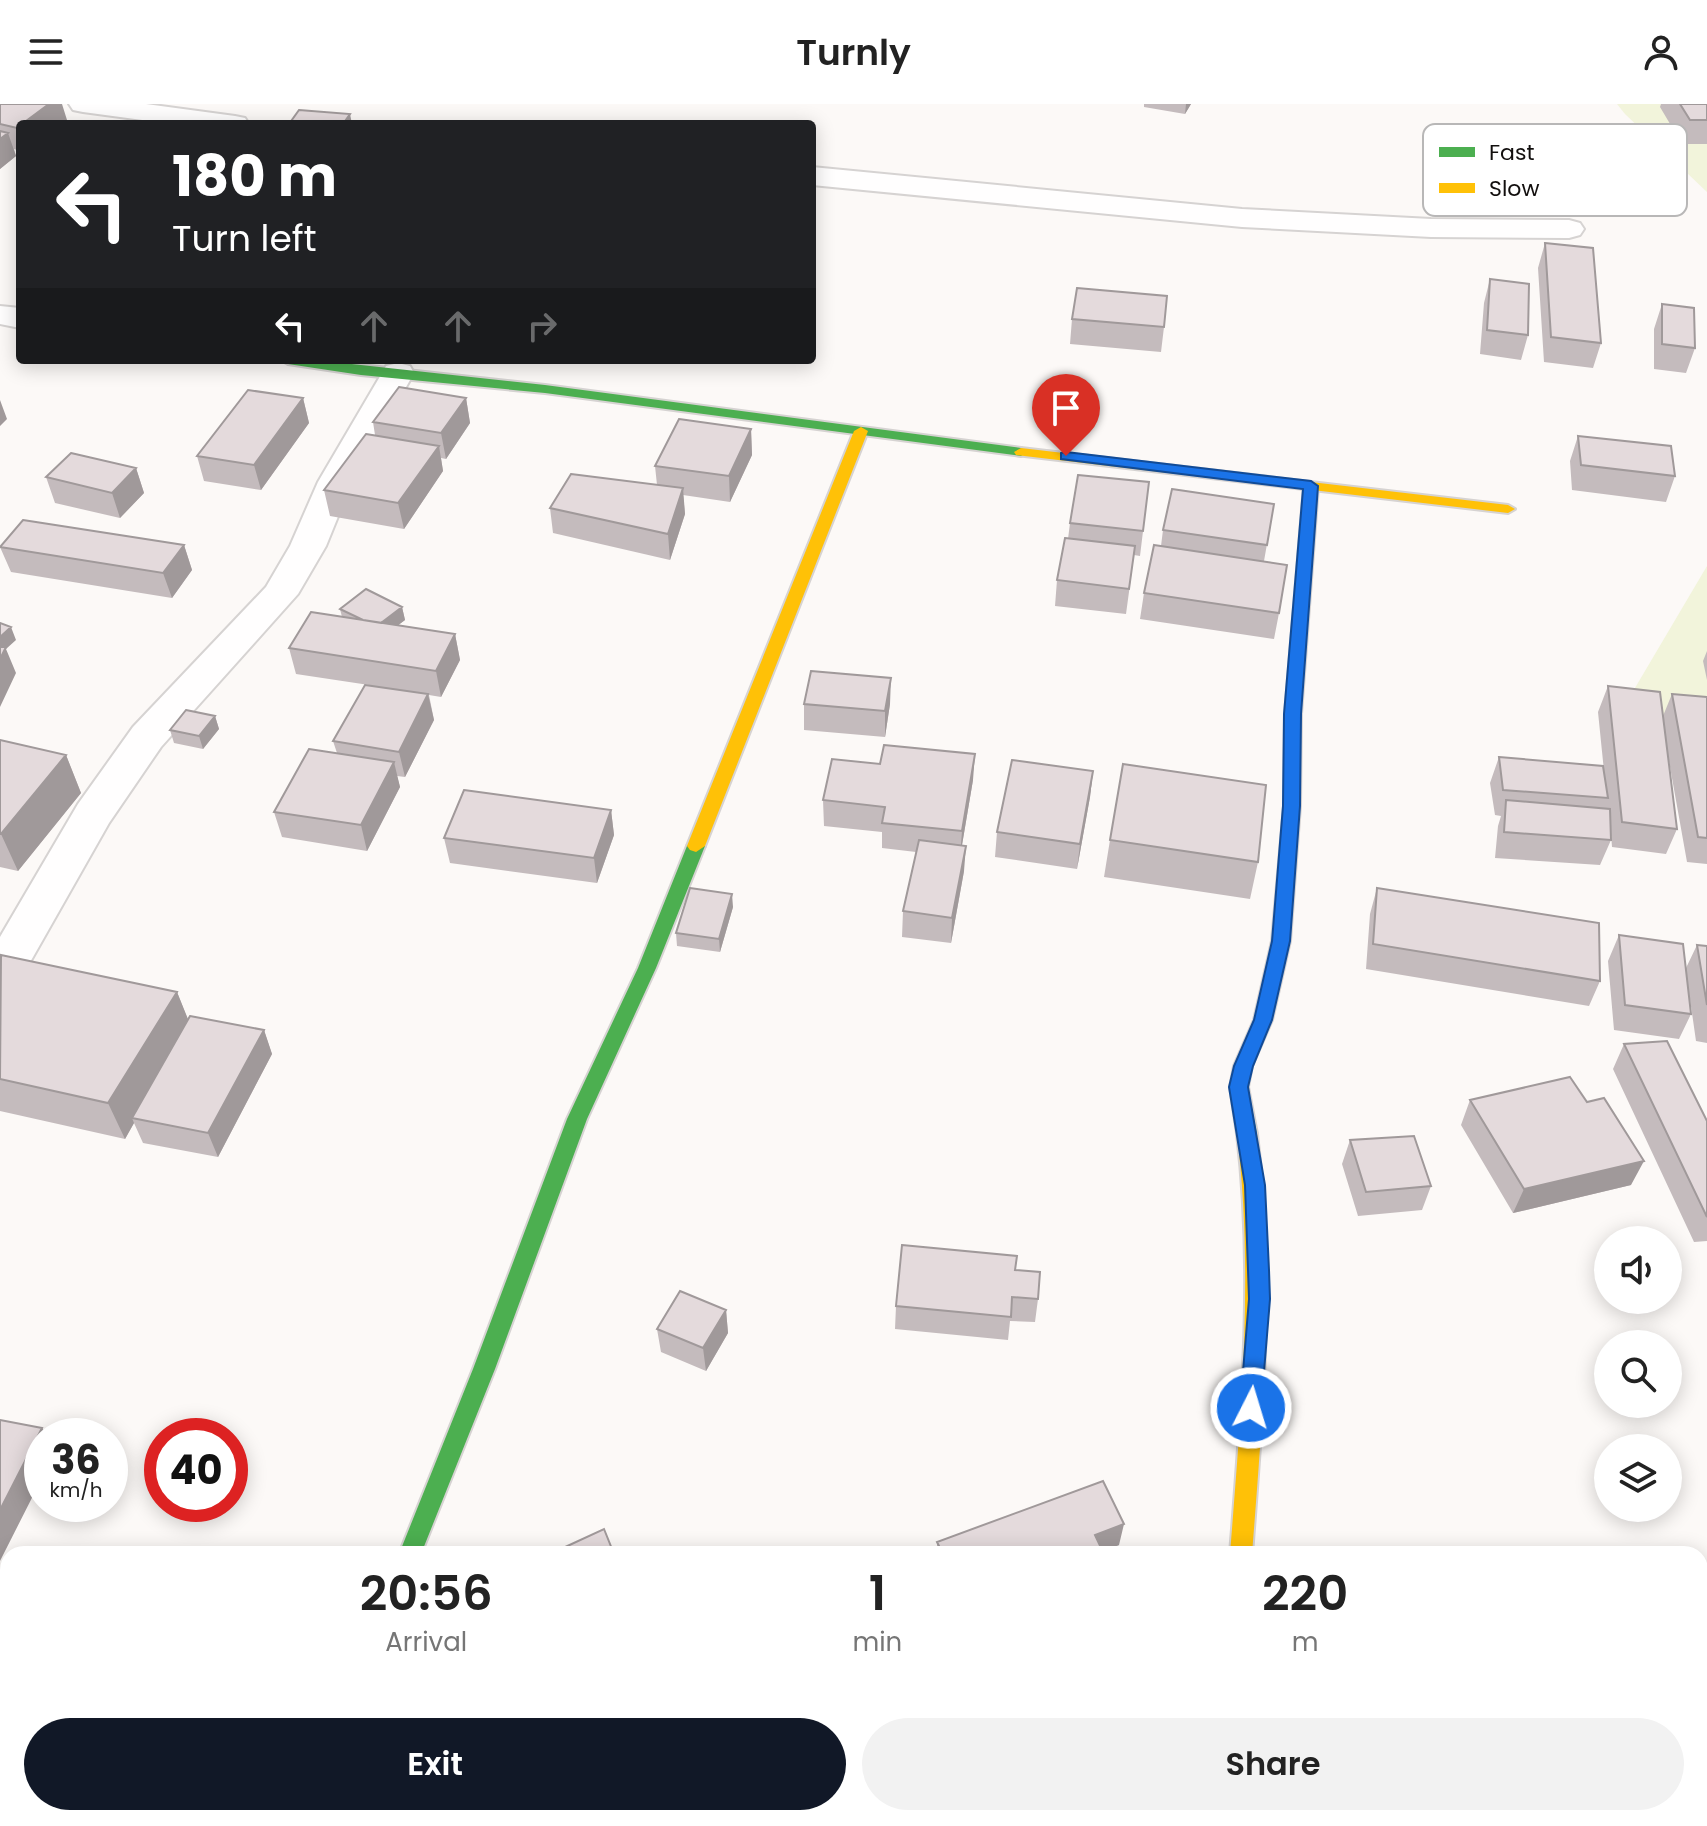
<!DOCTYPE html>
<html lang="en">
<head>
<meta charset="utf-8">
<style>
	:root { --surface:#fff; --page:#f2f2f2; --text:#222; --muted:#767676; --accent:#111827 }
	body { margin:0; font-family:Poppins,sans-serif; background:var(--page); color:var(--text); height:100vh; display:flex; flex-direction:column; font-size:30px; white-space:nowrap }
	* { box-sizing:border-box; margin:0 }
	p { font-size:26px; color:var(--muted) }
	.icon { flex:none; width:44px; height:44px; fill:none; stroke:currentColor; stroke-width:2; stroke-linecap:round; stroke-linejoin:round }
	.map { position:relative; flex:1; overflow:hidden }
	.details { position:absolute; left:0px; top:1442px; width:1708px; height:280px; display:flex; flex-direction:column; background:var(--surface); border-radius:24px 24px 0 0; box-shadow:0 4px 20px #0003 }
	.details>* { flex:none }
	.hud { position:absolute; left:16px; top:16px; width:800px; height:244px; border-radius:8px; box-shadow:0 4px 20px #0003; background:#202124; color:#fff; overflow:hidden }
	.fabs { position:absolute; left:1594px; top:1122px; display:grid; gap:16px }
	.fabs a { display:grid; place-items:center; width:88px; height:88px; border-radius:50%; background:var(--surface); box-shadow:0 4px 20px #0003; font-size:40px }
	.speed { position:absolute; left:24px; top:1314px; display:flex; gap:16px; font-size:40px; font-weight:700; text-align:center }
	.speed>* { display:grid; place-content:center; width:104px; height:104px; border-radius:50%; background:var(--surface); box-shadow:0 4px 20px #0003; line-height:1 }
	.speed small { font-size:20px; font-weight:400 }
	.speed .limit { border:12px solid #d22; background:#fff; color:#111 }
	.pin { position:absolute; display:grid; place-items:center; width:68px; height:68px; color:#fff; margin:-82px -34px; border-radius:50% 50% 50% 0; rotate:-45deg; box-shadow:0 0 8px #0007 }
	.pin .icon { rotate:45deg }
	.me { position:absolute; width:88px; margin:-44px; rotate:5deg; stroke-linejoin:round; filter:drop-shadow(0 0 6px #0008) }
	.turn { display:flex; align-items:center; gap:28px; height:168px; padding:0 24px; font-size:36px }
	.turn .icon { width:104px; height:104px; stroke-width:2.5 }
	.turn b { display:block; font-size:56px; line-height:68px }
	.lanes { display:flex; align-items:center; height:76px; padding:0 24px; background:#0003; justify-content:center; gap:40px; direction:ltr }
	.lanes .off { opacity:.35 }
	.eta { display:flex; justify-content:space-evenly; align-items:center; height:136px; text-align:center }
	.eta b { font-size:48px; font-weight:600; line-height:56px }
	.action { display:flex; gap:16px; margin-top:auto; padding:16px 24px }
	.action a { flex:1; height:92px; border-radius:48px; background:var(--accent); color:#fff; font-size:32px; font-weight:600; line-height:92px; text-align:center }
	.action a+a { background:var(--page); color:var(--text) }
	header { display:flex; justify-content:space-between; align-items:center; height:104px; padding:0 24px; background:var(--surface); font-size:36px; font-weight:600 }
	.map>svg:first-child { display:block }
	.green { fill:#f2f4db }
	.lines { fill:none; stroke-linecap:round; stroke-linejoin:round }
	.street-casing { stroke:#d6d3d2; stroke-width:4 }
	.fast-casing { stroke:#d6d3d2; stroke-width:4 }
	.slow-casing { stroke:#d6d3d2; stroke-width:4 }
	.street { fill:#fffefe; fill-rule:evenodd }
	.fast { fill:#4caf50; fill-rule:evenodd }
	.slow { fill:#ffc107; fill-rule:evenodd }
	.wall { fill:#c4bbbd }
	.shaded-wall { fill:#a0999a }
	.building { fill:#e4dadc; stroke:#a0999a; stroke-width:2 }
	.route { fill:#1a73e8; stroke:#114b97; stroke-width:2 }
	.key { fill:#fff; stroke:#b8b7b7; stroke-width:2 }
	.key-label { font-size:22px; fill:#120f0e }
</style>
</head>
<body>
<header><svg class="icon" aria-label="menu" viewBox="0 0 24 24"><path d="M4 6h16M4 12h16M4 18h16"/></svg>Turnly<svg class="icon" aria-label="person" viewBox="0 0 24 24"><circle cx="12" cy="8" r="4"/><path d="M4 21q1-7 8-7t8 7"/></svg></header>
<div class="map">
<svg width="1707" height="1722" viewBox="0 0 1707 1722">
	<rect width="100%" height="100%" fill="#fcf9f7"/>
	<path class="green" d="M1617,0H1707V88L1625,10Z
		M1707,462V704L1632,589Z"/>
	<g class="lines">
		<defs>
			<path id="street" d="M69,0H146L235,12L245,14L249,20H172L83,8L73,6Z
				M812,63L1242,105L1431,115L1569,116L1580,119L1584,125L1580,131L1569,134L1431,133L1242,123L812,81Z
				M0,202L20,204V224L0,220Z
				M398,259L410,262L414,269L352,378L326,442L298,490L161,643L109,719L16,883L0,888V833L78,700L133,623L266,483L290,442L318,378L382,269L386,262Z
				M1707,1651V1713L1700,1716L1696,1714H1700V1654Z
				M271,1714H331L328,1722H268Z
				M1194,1714H1254L1253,1722H1193Z
				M1618,1714H1689L1686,1722H1615Z"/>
			<path id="fast" d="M281,256H315L545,281L1021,344L1028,348L1021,352L545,289L361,271L288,260Z
				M1311,378L1318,382L1301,610L1300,702L1290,837L1272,916L1252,962L1248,983L1257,1030L1254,1036L1247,1038L1240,1036L1237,1030L1230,983L1234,962L1254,916L1272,837L1284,702L1285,610L1304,382Z
				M696,736L705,742L656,864L587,1015L495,1265L421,1450H399L473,1265L567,1015L638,864L687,742Z"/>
			<path id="slow" d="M861,323L868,327L705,742L696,748L690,746L687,742L854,327Z
				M1021,344L1508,401L1515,405L1508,409L1016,351L1014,348Z
				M1247,1022L1254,1024L1257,1030C1275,1171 1263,1309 1252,1450H1230C1241,1309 1254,1171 1237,1030L1240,1024Z"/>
		</defs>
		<use href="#street" class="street-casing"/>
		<use href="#fast" class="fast-casing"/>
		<use href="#slow" class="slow-casing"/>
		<use href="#street" class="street"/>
		<use href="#fast" class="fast"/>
		<use href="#slow" class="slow"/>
	</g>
	<path class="wall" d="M0,0L67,16L62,20H20V47L14,45L16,52L0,65Z
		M1144,0H1191L1185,10L1144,3Z
		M1661,0H1707V40H1682L1660,3Z
		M1427,22L1508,54L1502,78L1426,73L1422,46Z
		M1582,23L1653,57L1645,81H1592L1587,71L1583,86H1540L1525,49L1531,25L1578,36Z
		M1545,139L1601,239L1593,264L1544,258L1538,164Z
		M1490,175L1528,231L1521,256L1480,250L1484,199Z
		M1662,200L1695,244L1686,269L1654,265V225Z
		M1072,215L1164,223L1161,248L1070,240Z
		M303,294L309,319L261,386L204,377L197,352Z
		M466,294L470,319L446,355L441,354L443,367L404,425L330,412L324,386L375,331L373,318Z
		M751,325L752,351L730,398L683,391L685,410L670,456L553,429L550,404L657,381L655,362Z
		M1578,332L1675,372L1666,398L1572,386L1570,357Z
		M136,364L144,389L120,414L55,399L46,373Z
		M1149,378L1140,452L1134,451L1126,510L1055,502L1057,476L1068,435L1070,419Z
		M1274,400L1264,457L1279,509L1274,535L1140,515L1144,489L1161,442L1163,426Z
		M184,441L192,466L172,494L11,468L0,443Z
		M402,503L405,516L398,521L455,530L460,556L441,593L429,591L434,616L405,673L397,672L400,683L367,747L282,733L274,708L337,649L333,637L369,581L296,570L289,544L342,513L340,505Z
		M1707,547V576L1703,557Z
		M1608,582L1663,612L1672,590L1707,593V760L1687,758L1667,646L1677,725L1666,750L1612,743L1611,730V736L1600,761L1495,754L1498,722L1501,712L1495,711L1490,679L1499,653L1605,677L1598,608Z
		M804,600H890L885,633L804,626Z
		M215,612L219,625L203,645L174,639L170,626Z
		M0,636L66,651L81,689L18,767L0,763Z
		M1093,667L1090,693L1077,765L995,753L997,728Z
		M973,676L962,741L964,767L951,839L902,833L903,807L916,748L882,744V728L824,722L823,696Z
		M611,706L614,731L597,779L450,759L444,734Z
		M1110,736L1258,758L1250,795L1104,773Z
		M1377,784L1600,877L1589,902L1366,865L1370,810Z
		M733,803L720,848L677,842L676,829Z
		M1619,831L1686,864L1697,841L1707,842V939L1696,937L1690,895L1691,910L1679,935L1614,926L1608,857Z
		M0,852L177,888L188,916L264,926L272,950L218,1053L143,1039L134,1019L125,1035L0,1007Z
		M1624,940L1707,1017V1137L1694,1138L1613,965Z
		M1470,996L1631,1081L1513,1109L1461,1021Z
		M1350,1036L1431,1082L1422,1106L1358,1112L1342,1060Z
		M1015,1166L1038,1195L1035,1218L1010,1217L1008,1236L895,1225L896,1202Z
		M726,1206L728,1229L706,1267L661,1248L657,1225Z
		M937,1438L1119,1441L1103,1447V1450H937Z"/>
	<path class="shaded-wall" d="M49,0H62L67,16L62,20H22Z
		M1186,0H1191L1185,10Z
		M350,10L352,20H343Z
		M8,29L16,52L0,65V35Z
		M303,294L309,319L261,386L254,361Z
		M466,294L470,319L446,355L441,329Z
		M0,296L7,315L0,322Z
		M751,325L752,351L730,398L729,372Z
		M439,342L443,367L404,425L398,399Z
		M136,364L144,389L120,414L112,389Z
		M683,384L685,410L670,456L668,430Z
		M184,441L192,466L172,494L163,469Z
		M402,503L405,516L379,536L376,523Z
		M11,523L16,536L6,545L16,569L0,603V533Z
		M455,530L460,556L441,593L436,567Z
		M891,574L890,600L885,633V607Z
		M428,590L434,616L405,673L399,648Z
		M215,612L219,625L203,645L199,632Z
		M975,650L973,676L960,753L962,727Z
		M66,651L81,689L18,767L1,730Z
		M394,658L400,683L367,747L361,721Z
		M1093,667L1090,693L1077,765L1080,740Z
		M611,706L614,731L597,779L594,754Z
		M966,742L964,767L951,839L952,814Z
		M732,790L733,803L720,848L719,835Z
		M177,888L192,925L132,1014L134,1019L125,1035L108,999Z
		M264,926L272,950L218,1053L208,1029Z
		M1644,1057L1631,1081L1513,1109L1524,1085Z
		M726,1206L728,1229L706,1267L703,1244Z
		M42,1324L48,1332H42V1374L0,1457V1406Z
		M1124,1420L1119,1441L1096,1450L1095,1431Z"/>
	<path class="building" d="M0,0H49L22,20H20V22L17,24L0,20Z
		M1680,0H1707V16H1690Z
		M299,6L350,10L343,20H289Z
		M0,27L8,29L0,35Z
		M1545,139L1593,144L1601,239L1551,233Z
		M1490,175L1529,180L1528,231L1487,226Z
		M1077,184L1167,192L1164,223L1072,215Z
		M1662,200L1694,204L1695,244L1662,240Z
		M399,283L466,294L441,329L373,318Z
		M248,286L303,294L254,361L197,352Z
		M679,315L751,325L729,372L655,362Z
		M366,330L439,342L398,399L324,386Z
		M1578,332L1671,342L1675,372L1581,361Z
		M71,349L136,364L112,389L46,373Z
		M571,370L683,384L668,430L550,404Z
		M1078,371L1149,378L1143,427L1070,419Z
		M1172,385L1274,400L1267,441L1163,426Z
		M23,416L184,441L163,469L0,443Z
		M1065,434L1135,442L1129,485L1057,476Z
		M1154,441L1287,461L1279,509L1144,489Z
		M366,485L402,503L381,519L363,516L340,505Z
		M311,508L455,530L436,567L289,544Z
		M0,519L11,523L0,533Z
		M0,543H6L0,555Z
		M811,567L891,574L885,607L804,600Z
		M365,581L428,590L399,648L333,637Z
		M1608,582L1660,588L1677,725L1622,718Z
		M1672,590L1707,593V734L1698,733Z
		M186,606L215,612L199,632L170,626Z
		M0,636L66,651L1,730H0Z
		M884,641L975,650L962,727L882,719L885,703L823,696L832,655L880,660Z
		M309,645L394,658L361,721L274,708Z
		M1499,653L1603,662L1608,694L1503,686Z
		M1012,656L1093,667L1080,740L997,728Z
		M1123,660L1266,681L1258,758L1110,736Z
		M464,686L611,706L594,754L444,734Z
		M1506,696L1610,705L1611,736L1504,728Z
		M919,736L966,742L952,814L903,807Z
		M690,784L732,790L719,835L676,829Z
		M1377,784L1599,819L1600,877L1373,840Z
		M1619,831L1683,840L1691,910L1625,901Z
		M1697,841L1707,842V901Z
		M1,851L177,888L108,999L0,975Z
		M190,912L264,926L208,1029L132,1014Z
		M1667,937L1707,1017V1113L1624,940Z
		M1570,973L1587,998L1604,994L1644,1057L1524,1085L1470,996Z
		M1414,1032L1431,1082L1366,1088L1350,1036Z
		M902,1141L1017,1152L1015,1166L1040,1168L1038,1195L1012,1193L1011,1213L896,1202Z
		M680,1187L726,1206L703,1244L657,1225Z
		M0,1316L42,1324L0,1406Z
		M1103,1377L1124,1420L1095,1431L1103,1448L1098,1450H943L937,1438Z
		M604,1425L614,1450H550Z"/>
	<path class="route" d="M1066,348L1311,377L1318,382L1301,610L1300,702L1290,837L1272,916L1253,962L1248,983L1265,1081L1269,1166L1270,1195L1261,1304L1258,1311L1251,1314L1243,1311L1240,1304L1249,1195L1248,1166L1245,1081L1229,983L1234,962L1254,916L1272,837L1283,702L1284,610L1303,385L1061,355V349Z"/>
	<rect x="1423" y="20" width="264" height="92" rx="12" class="key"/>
	<rect x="1439" y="43" width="36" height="10" fill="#4caf50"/>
	<rect x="1439" y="79" width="36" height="10" fill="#ffc107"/>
	<g class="key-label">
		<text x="1489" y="56">Fast</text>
		<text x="1489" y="92">Slow</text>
	</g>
</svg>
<div class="fabs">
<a><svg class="icon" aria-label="sound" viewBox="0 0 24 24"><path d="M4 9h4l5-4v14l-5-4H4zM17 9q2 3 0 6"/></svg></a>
<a><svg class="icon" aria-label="search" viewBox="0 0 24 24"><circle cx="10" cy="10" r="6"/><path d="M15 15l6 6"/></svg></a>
<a><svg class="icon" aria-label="layers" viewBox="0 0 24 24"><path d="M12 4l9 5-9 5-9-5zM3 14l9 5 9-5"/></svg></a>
</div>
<div class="speed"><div>36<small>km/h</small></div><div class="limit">40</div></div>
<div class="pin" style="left:1066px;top:352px;background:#d93025"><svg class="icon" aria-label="arrive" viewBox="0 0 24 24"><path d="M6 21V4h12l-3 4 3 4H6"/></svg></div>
<svg class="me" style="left:1251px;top:1304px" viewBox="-20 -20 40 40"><circle r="17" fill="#1a73e8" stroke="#fff" stroke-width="3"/><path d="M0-11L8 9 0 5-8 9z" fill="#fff"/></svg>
<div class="hud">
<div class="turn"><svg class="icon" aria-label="left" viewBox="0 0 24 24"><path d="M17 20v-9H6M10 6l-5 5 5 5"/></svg><div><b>180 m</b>Turn left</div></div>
<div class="lanes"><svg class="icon" aria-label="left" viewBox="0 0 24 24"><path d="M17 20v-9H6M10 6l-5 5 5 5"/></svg><svg class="icon off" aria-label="ahead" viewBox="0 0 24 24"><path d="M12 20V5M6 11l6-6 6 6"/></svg><svg class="icon off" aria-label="ahead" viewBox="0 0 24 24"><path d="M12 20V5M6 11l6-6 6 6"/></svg><svg class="icon off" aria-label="right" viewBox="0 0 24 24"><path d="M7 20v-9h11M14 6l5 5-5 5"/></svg></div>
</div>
<section class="details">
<div class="eta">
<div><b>20:56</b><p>Arrival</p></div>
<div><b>1</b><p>min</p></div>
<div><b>220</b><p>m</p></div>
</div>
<div class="action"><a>Exit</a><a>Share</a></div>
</section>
</div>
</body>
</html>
